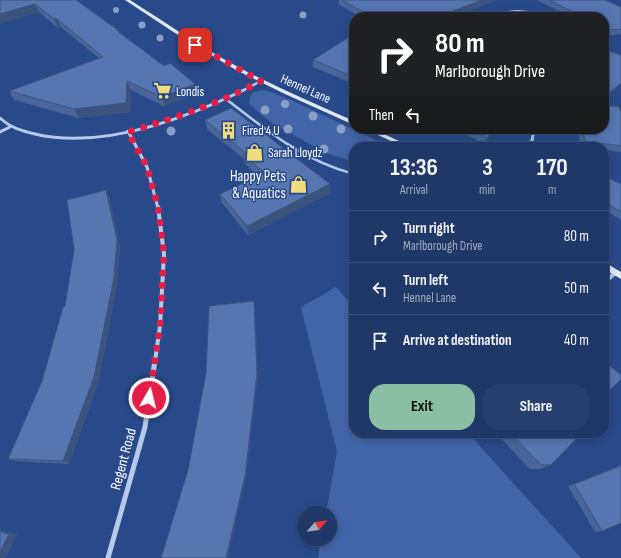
<!DOCTYPE html>
<html lang="en">
<head>
<meta charset="utf-8">
<style>
	:root { --surface:#1f3868; --page:#273f6e; --text:#f1f3f6; --muted:#a1acc0; --line:#3c527c; --accent:#8abfa5 }
	body { margin:0; font-family:"Sofia Sans Condensed",sans-serif; background:var(--page); color:var(--text); height:100vh; display:flex; flex-direction:column; font-size:15px; white-space:nowrap }
	* { box-sizing:border-box; margin:0 }
	p { font-size:13px; color:var(--muted) }
	.icon { flex:none; width:22px; height:22px; fill:none; stroke:currentColor; stroke-width:2; stroke-linecap:round; stroke-linejoin:round }
	.map { position:relative; flex:1; overflow:hidden }
	.sheet { position:absolute; left:349px; top:142px; width:260px; height:296px; display:flex; flex-direction:column; background:var(--surface); border-radius:16px; box-shadow:0 2px 10px #0003,0 0 0 1px var(--line) }
	.sheet>* { flex:none }
	.hud { position:absolute; left:349px; top:12px; width:260px; height:122px; border-radius:16px; box-shadow:0 2px 10px #0003,0 0 0 1px var(--line); background:#202124; color:#fff; overflow:hidden }
	.needle { width:26px; rotate:62deg }
	.controls { position:absolute; left:297px; top:506px; display:grid; gap:8px }
	.controls a { display:grid; place-items:center; width:40px; height:40px; border-radius:50%; background:var(--surface); box-shadow:0 2px 10px #0003,0 0 0 1px var(--line); font-size:20px }
	.pin { position:absolute; display:grid; place-items:center; width:34px; height:34px; color:#fff; margin:-17px; border-radius:8px; box-shadow:0 2px 6px #0006 }
	.me { position:absolute; width:44px; margin:-22px; rotate:8deg; stroke-linejoin:round; filter:drop-shadow(0 0 3px #0008) }
	.turn { display:flex; align-items:center; gap:14px; height:84px; padding:0 20px; font-size:18px }
	.turn .icon { width:52px; height:52px; stroke-width:2.5 }
	.turn b { display:block; font-size:28px; line-height:34px }
	.then { display:flex; align-items:center; height:38px; padding:0 20px; background:#0003; gap:8px; font-size:15px }
	.eta { display:flex; justify-content:space-evenly; align-items:center; height:68px; text-align:center }
	.eta b { font-size:24px; font-weight:700; line-height:28px }
	.button { display:flex; gap:8px; margin-top:auto; padding:8px 20px }
	.button a { flex:1; height:46px; border-radius:16px; background:var(--accent); color:#111; font-size:16px; font-weight:700; line-height:46px; text-align:center }
	.button a+a { background:var(--page); color:var(--text) }
	ul { padding:0; list-style:none }
	li { display:flex; align-items:center; gap:12px; height:52px; padding:0 20px; border-top:1px solid var(--line) }
	li div { flex:1 }
	li b { display:block; font-size:15px }
	li em { font-style:normal }
	.map>svg:first-child { display:block }
	.green { fill:#4165a8 }
	.lines { fill:none; stroke-linecap:round; stroke-linejoin:round }
	.service { stroke:#b7c9e9; stroke-width:2.5 }
	.minor-far3 { stroke:#b7c9e9; stroke-width:2.5 }
	.minor-far2 { stroke:#b7c9e9; stroke-width:3 }
	.minor-far1 { stroke:#b7c9e9; stroke-width:4 }
	.minor { stroke:#b7c9e9; stroke-width:5 }
	.secondary { fill:#e1e9f8; fill-rule:evenodd }
	.tree { fill:#8b9fc6 }
	.wall { fill:#4a6599 }
	.shaded-wall { fill:#3c537d }
	.building { fill:#5676b2; stroke:#3c537d }
	.route { stroke:#e11d48; stroke-width:7; stroke-dasharray:0 12.6 }
	.labels { text-anchor:middle; stroke-width:3; stroke-linejoin:round; paint-order:stroke }
	.far-street-label { font-size:13px; fill:#fff; stroke:#294a8a }
	.far-poi-label { font-size:13px; fill:#fff; stroke:#294a8a; text-anchor:start }
	.poi-label { font-size:15px; fill:#fff; stroke:#294a8a; text-anchor:end }
	.street-label { font-size:15px; fill:#fff; stroke:#294a8a }
</style>
</head>
<body>
<div class="map">
<svg width="621" height="558" viewBox="0 0 621 558">
	<rect width="100%" height="100%" fill="#294a8a"/>
	<path class="green" d="M261,90L271,92L293,101L391,147H354V162L326,153L273,124L249,104L250,97L253,92Z
		M336,287L354,307V433H468L581,558H318L321,539H330V513H326L337,452L301,307Z"/>
	<g class="lines">
		<path class="service" d="M226,99C266,130 304,161 354,174"/>
		<path class="minor-far3" d="M491,17C511,9 528,10 548,17
			M242,91L261,81"/>
		<path class="minor-far2" d="M0,118C11,128 22,131 35,134C102,150 184,119 244,90
			M128,131L147,167L158,208
			M0,132L10,127
			M522,147L532,141L534,129"/>
		<path class="minor-far1" d="M604,283L615,273
			M155,361L160,326L164,254L158,207"/>
		<path class="minor" d="M108,558L145,427L155,360"/>
		<path class="secondary" d="M125,0H130C166,23 201,47 238,67C276,87 315,104 354,121V125L285,94L236,70L184,39Z
			M365,129H373L412,147H404Z
			M604,262L621,272V279L604,269Z"/>
	</g>
	<g class="tree">
		<circle cx="116" cy="10" r="3"/>
		<circle cx="303" cy="15" r="3.5"/>
		<circle cx="142" cy="25" r="3.5"/>
		<circle cx="160" cy="38" r="3.5"/>
		<circle cx="285" cy="104" r="4"/>
		<circle cx="265" cy="110" r="4.5"/>
		<circle cx="313" cy="116" r="4.5"/>
		<circle cx="288" cy="129" r="4.5"/>
		<circle cx="341" cy="129" r="4.5"/>
		<circle cx="171" cy="131" r="4.5"/>
		<circle cx="324" cy="149" r="4.5"/>
	</g>
	<path class="wall" d="M0,0H76L118,30L119,32L164,66L195,84L197,93L164,106L131,90L130,112L79,118L14,100L9,91L99,58L61,27L58,28L39,12Z
		M339,0H496L452,17H360L338,4Z
		M537,0H605L621,7V34L606,36L604,35V17H570Z
		M354,34V84L313,67V60Z
		M621,112V152L604,150V147H581L577,129H604Z
		M205,120L330,184V193L248,235L222,203L220,194L259,176L245,164L244,159L207,129Z
		M455,129H497L491,134H489L485,144Z
		M604,176L621,184V220L604,210Z
		M109,196L120,246L117,284L99,380L69,464L15,461L8,459L42,381L65,306Z
		M496,433H582L551,465L540,469H530Z
		M621,465V523L602,531L595,532L568,486Z
		M0,531L17,535L5,558H0Z"/>
	<path class="shaded-wall" d="M482,0H496L452,17H437Z
		M35,4L39,12L0,24V14Z
		M54,19H57L61,27L58,28Z
		M127,81L131,90L130,112L79,118L74,109Z
		M621,83V85L604,100V97Z
		M195,84L197,93L164,106L162,97Z
		M493,129H497L491,134Z
		M330,184V193L248,235L247,226Z
		M106,190L109,196L120,246L117,284L99,380L69,464L63,461Z
		M254,301L255,306L258,378L246,478L228,558H226Z
		M9,534L17,535L5,558H0V552Z"/>
	<path class="building" d="M0,0H76L118,30H116L164,66L170,63L195,84L162,97L127,81L126,103L74,109L9,91L103,57L57,19H54L35,4L0,14Z
		M342,0H482L437,17H372Z
		M549,0H605L621,7V29L609,30L604,28V17H583Z
		M354,34V77L313,60Z
		M604,49L621,55V83L604,97Z
		M604,105L619,107L621,112V146L585,141L582,129H604Z
		M231,108L330,184L247,226L220,194L265,173L243,155L246,153L205,120Z
		M470,129H491L488,138Z
		M604,176L621,184V212L604,202Z
		M106,190L117,240L114,278L94,377L63,461L8,459L42,381L63,307L65,306L74,250L67,200Z
		M254,301L257,374L245,476L226,558H161L188,470L206,373L209,306Z
		M604,361L621,375V379L604,396Z
		M510,433H582L551,465H541Z
		M621,466V523L602,531L574,484Z
		M0,532L9,534L0,552Z"/>
	<g class="lines">
		<path class="route" d="M149,398L160,326L164,254L158,207L147,167L128,132C175,118 218,104 261,81L195,45"/>
	</g>
	<defs>
		<symbol id="supermarket-bare" viewBox="-9 -9 18 18"><path d="M-6-5.5h2.5l.6 2H6L4.5 2H-2.5L-4.4-4H-6ZM-1.5 3.2a1.3 1.3 0 1 0 .1 0ZM3 3.2a1.3 1.3 0 1 0 .1 0Z" fill="#f0db7e" stroke="#294a8a" stroke-width="2.5" paint-order="stroke"/></symbol>
		<symbol id="building-bare" viewBox="-9 -9 18 18"><path d="M-4-6H4V6H1V3H-1V6H-4ZM-2.5-4.3h1.7v1.8h-1.7ZM.8-4.3h1.7v1.8H.8ZM-2.5-1h1.7V.8h-1.7ZM.8-1h1.7V.8H.8Z" fill="#f0db7e" stroke="#294a8a" stroke-width="2.5" paint-order="stroke"/></symbol>
		<symbol id="shop-bare" viewBox="-9 -9 18 18"><path d="M-5-2.5h2.3a2.7 3.5 0 0 1 5.4 0H5L5.5 6h-11ZM-1.5-2.5h3a1.5 2.3 0 0 0-3 0Z" fill="#f0db7e" stroke="#294a8a" stroke-width="2.5" paint-order="stroke"/></symbol>
	</defs>
	<g fill-rule="evenodd">
		<use href="#supermarket-bare" x="150" y="78" width="25" height="25"/>
		<use href="#building-bare" x="216" y="118" width="25" height="25"/>
		<use href="#shop-bare" x="242" y="140" width="25" height="25"/>
		<use href="#shop-bare" x="286" y="172" width="25" height="25"/>
	</g>
	<g class="labels">
		<g class="far-street-label">
			<text transform="translate(306 88) rotate(24)" y="5">Hennel Lane</text>
		</g>
		<g class="far-poi-label">
			<text x="176" y="96">Londis</text>
			<text x="242" y="135">Fired 4 U</text>
			<text x="268" y="157">Sarah Lloydz</text>
		</g>
		<g class="poi-label">
			<text x="286" y="181">Happy Pets<tspan x="286" dy="17">&amp; Aquatics</tspan></text>
		</g>
		<g class="street-label">
			<text transform="translate(123 459) rotate(-75)" y="5">Regent Road</text>
		</g>
	</g>
</svg>
<div class="controls">
<a><svg class="needle" viewBox="-14 -14 28 28"><path d="M0-13l5 13h-10z" fill="#e53935"/><path d="M0 13l5-13h-10z" fill="#a1acc0"/></svg></a>
</div>
<div class="pin" style="left:195px;top:45px;background:#d93025"><svg class="icon" aria-label="arrive" viewBox="0 0 24 24"><path d="M6 21V4h12l-3 4 3 4H6"/></svg></div>
<svg class="me" style="left:149px;top:398px" viewBox="-20 -20 40 40"><circle r="17" fill="#e11d48" stroke="#fff" stroke-width="3"/><path d="M0-11L8 9 0 5-8 9z" fill="#fff"/></svg>
<div class="hud">
<div class="turn"><svg class="icon" aria-label="right" viewBox="0 0 24 24"><path d="M7 20v-9h11M14 6l5 5-5 5"/></svg><div><b>80 m</b>Marlborough Drive</div></div>
<div class="then">Then<svg class="icon" aria-label="left" viewBox="0 0 24 24"><path d="M17 20v-9H6M10 6l-5 5 5 5"/></svg></div>
</div>
<section class="sheet">
<div class="eta">
<div><b>13:36</b><p>Arrival</p></div>
<div><b>3</b><p>min</p></div>
<div><b>170</b><p>m</p></div>
</div>
<ul>
<li><svg class="icon" aria-label="right" viewBox="0 0 24 24"><path d="M7 20v-9h11M14 6l5 5-5 5"/></svg><div><b>Turn right</b><p>Marlborough Drive</p></div><em>80 m</em></li>
<li><svg class="icon" aria-label="left" viewBox="0 0 24 24"><path d="M17 20v-9H6M10 6l-5 5 5 5"/></svg><div><b>Turn left</b><p>Hennel Lane</p></div><em>50 m</em></li>
<li><svg class="icon" aria-label="arrive" viewBox="0 0 24 24"><path d="M6 21V4h12l-3 4 3 4H6"/></svg><div><b>Arrive at destination</b></div><em>40 m</em></li>
</ul>
<div class="button"><a>Exit</a><a>Share</a></div>
</section>
</div>
</body>
</html>
